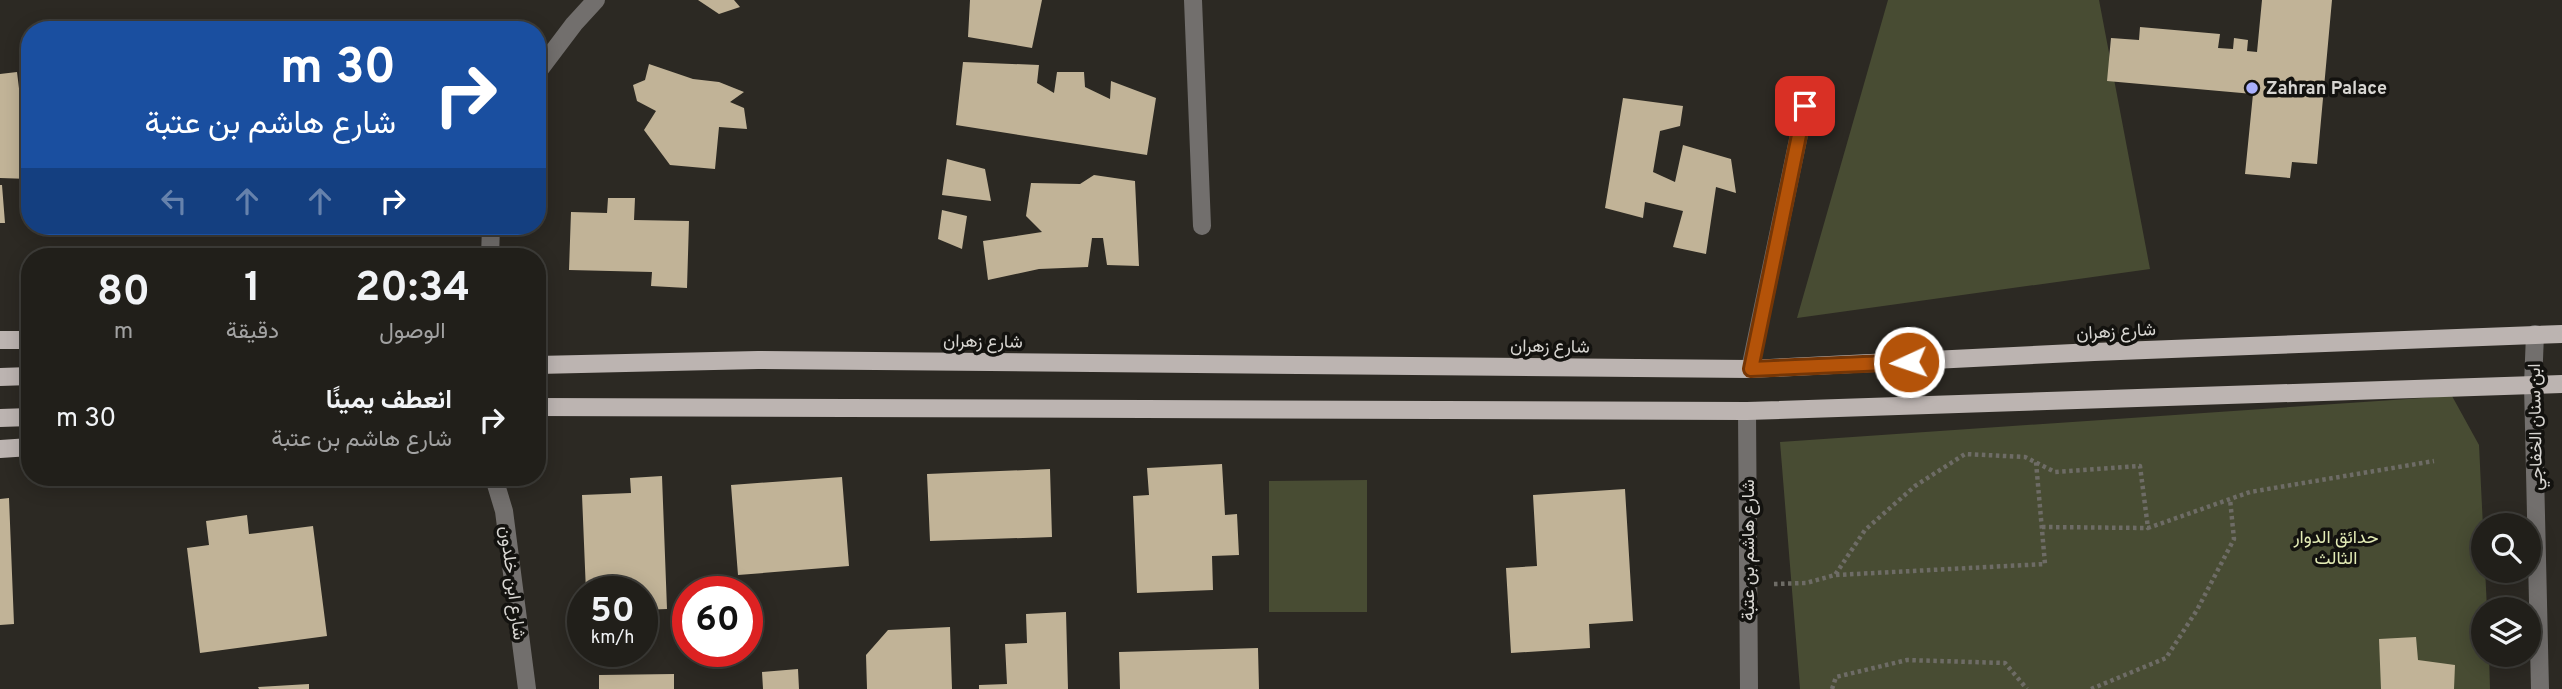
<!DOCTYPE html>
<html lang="ar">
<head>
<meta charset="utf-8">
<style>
	:root { --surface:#211f1a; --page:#292723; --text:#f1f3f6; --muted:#a2a2a2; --line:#3e3d39 }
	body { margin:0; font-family:Overpass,Vazirmatn,sans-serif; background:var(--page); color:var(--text); direction:rtl; height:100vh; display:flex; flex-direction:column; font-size:26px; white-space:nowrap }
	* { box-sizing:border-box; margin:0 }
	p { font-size:23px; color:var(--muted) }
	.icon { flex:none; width:38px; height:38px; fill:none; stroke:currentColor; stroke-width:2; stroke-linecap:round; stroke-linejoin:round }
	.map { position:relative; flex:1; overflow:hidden; direction:ltr }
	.details { position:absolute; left:21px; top:248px; width:525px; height:238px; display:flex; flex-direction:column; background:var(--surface); border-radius:28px; box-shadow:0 4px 18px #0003,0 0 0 2px var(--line); direction:rtl }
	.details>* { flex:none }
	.hud { position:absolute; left:21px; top:21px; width:525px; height:214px; border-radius:28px; box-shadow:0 4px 18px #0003,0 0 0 2px var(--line); direction:rtl; background:#1a4fa0; color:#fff; overflow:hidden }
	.buttons { position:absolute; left:2471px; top:513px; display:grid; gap:14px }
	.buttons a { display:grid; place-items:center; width:70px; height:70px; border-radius:50%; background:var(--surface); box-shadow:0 4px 18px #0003,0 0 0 2px var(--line); font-size:35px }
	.speed { position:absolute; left:567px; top:576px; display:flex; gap:14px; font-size:35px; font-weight:700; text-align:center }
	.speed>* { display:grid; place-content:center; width:91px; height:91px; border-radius:50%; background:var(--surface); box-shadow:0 4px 18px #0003,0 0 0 2px var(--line); line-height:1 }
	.speed small { font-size:18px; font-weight:400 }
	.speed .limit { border:10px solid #d22; background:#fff; color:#111 }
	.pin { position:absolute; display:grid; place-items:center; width:60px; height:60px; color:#fff; margin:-30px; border-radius:14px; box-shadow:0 4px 10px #0006 }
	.me { position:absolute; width:77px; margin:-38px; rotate:267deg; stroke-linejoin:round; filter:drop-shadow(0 0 5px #0008) }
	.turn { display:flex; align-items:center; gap:24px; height:147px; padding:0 35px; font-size:32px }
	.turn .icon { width:91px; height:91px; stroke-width:2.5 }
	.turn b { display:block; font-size:49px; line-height:60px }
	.lanes { display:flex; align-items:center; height:66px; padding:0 35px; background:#0003; justify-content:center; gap:35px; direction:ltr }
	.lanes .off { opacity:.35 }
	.eta { display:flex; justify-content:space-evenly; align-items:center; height:119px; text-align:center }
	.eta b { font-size:42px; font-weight:700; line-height:49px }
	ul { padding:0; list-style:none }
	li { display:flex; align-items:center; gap:21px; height:105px; padding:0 35px }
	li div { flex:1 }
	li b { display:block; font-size:26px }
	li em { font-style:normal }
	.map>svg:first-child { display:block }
	.green { fill:#484c33 }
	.building { fill:#c1b397 }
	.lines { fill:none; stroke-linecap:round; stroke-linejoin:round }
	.path { stroke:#6e6c66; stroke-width:4.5; stroke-dasharray:3.5 3.5; stroke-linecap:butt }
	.minor { stroke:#726f6d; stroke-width:18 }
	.major { stroke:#bcb4b1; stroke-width:18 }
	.route-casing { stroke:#753606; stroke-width:18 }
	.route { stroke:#b45309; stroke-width:12 }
	.poi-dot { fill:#a9b0fc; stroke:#13120f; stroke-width:2.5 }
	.labels { text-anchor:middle; stroke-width:7; stroke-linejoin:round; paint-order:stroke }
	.poi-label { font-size:18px; font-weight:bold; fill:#d8d6d2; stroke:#13120f; text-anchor:start }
	.street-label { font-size:18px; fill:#d8d6d2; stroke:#13120f }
	.park-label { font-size:18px; fill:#e3ebb5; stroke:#13120f }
</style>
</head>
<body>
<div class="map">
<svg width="2562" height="689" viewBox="0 0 2562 689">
	<rect width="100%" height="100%" fill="#2c2923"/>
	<path class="green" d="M1888,0H2099L2150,269L1797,318Z
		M2452,396L2479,445L2487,609H2483V654L2489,655L2490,689H1800L1780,442Z
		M1367,480V612H1269V481Z"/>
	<path class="building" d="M698,0H734L740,7L719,14Z
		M970,0H1042L1032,48L968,37Z
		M2262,0H2332L2317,164L2292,162L2290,178L2245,174L2253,94L2107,81L2111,38L2139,40L2140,27L2220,34L2218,48L2233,49L2234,38L2248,40L2247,51L2257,52Z
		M963,62L1039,65L1037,83L1054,93L1057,72H1084L1085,87L1110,99L1111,81L1156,98L1147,155L956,125Z
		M649,64L693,79L719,82L744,92L730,102L744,108L747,129L719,127L715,169L670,165L644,130L656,111L637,101L633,85L645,80Z
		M17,72L30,179L0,178V74Z
		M1623,98L1683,106L1680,126L1660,131L1653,172L1675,182L1683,145L1731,159L1736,193L1716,187L1706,254L1673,247L1683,211L1645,202L1643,218L1605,208Z
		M947,159L985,169L991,201L942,195Z
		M1094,175L1135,181L1139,266L1107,265L1103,238H1092L1088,267L1039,269L988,280L983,241L1042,232L1026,216L1031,183L1080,184Z
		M0,185H2L5,223H0Z
		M608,198H635L634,220L689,221L687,288L651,286L652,272L569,270L571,212L607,213Z
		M942,210L967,216L962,249L938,239Z
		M1222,464L1225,515L1237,514L1239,555L1212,556L1213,590L1137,593L1133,496L1149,495L1147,468Z
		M1050,469L1052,537L930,541L927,474Z
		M662,476L667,609L642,610V592H586L582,495L631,493L630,478Z
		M842,477L849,566L738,575L731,485Z
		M1625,489L1633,621L1589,624L1590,648L1511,653L1506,568L1537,566L1533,495Z
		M9,498L14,624L0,625V499Z
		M247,515L249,534L313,526L327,636L200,653L187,548L209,545L206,521Z
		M1066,612L1068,689H979V685L1007,684L1005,644L1027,643L1026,614Z
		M950,627L952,689H867L866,655L888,630Z
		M2416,637L2418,660L2455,665L2454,689H2381L2379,639Z
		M1258,648L1259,689H1120L1119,652Z
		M798,669L799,689H763L762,672Z
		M674,674V689H599V675Z
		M309,684V689H259L258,687Z"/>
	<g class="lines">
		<path class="path" d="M2042,527L2148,528
			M1836,575L2045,564L2036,462
			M1774,584L1806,583L1835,575L1865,530L1915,486L1965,454L2025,457L2055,472L2140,466L2148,528L2250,492L2434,461
			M1832,689L1836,677L1907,660L2005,663L2027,689
			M2091,689L2166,658L2197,610L2234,539L2230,499"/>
		<path class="minor" d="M1193,0L1202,226
			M537,73L574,24L596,0
			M490,257L491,226
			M2535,334L2533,385L2540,689
			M1750,369L1805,106
			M1747,411L1749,689
			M494,478L504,511L527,689"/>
		<path class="major" d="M0,340H30
			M537,365L758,360L1750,369L2094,352L2562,334
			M0,377L30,376
			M537,407L1747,411L2562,384
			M0,418L30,417
			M0,449L30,447"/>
	</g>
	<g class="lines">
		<defs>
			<path id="route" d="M1805,106L1751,369L1909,362"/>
		</defs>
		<use href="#route" class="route-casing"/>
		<use href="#route" class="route"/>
	</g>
	<circle class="poi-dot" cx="2252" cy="88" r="7"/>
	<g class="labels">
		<g class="poi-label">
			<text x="2266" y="94">Zahran Palace</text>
		</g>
		<g class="street-label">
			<text transform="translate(2116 331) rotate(-3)" y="6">شارع زهران</text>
			<text transform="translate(983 341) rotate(1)" y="6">شارع زهران</text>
			<text transform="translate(1550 346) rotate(1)" y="6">شارع زهران</text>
			<text transform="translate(2535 427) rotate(-91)" y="6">ابن سنان الخفاجي</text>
			<text transform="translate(1748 550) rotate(-90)" y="6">شارع هاشم بن عتبة</text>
			<text transform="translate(513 583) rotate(83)" y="6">شارع ابن خلدون</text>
		</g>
		<g class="park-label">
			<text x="2336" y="543">حدائق الدوار<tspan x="2336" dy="21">الثالث</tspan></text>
		</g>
	</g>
</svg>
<div class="buttons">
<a><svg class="icon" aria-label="search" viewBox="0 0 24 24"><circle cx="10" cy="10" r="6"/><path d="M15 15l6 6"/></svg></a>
<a><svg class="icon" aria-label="layers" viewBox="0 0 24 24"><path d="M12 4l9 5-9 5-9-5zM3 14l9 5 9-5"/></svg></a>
</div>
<div class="speed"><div>50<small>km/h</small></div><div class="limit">60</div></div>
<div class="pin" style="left:1805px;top:106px;background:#d93025"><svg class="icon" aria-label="arrive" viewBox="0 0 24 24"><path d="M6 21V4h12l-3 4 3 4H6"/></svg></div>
<svg class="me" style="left:1909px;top:362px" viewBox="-20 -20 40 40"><circle r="17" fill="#b45309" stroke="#fff" stroke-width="3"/><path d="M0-11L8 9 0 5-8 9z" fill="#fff"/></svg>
<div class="hud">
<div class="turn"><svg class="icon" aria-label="right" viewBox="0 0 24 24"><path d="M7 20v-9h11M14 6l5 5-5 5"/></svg><div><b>30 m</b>شارع هاشم بن عتبة</div></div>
<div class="lanes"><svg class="icon off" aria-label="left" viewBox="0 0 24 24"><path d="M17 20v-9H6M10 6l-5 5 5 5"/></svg><svg class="icon off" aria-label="ahead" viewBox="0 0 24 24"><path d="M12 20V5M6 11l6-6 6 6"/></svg><svg class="icon off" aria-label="ahead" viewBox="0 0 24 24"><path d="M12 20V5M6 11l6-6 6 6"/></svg><svg class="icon" aria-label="right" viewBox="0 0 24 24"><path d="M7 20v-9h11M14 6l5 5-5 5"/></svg></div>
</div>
<section class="details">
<div class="eta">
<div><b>20:34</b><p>الوصول</p></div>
<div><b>1</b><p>دقيقة</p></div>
<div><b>80</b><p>m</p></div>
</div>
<ul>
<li><svg class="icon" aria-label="right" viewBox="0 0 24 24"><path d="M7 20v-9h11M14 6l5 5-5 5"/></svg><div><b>انعطف يمينًا</b><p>شارع هاشم بن عتبة</p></div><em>30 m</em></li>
</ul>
</section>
</div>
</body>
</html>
